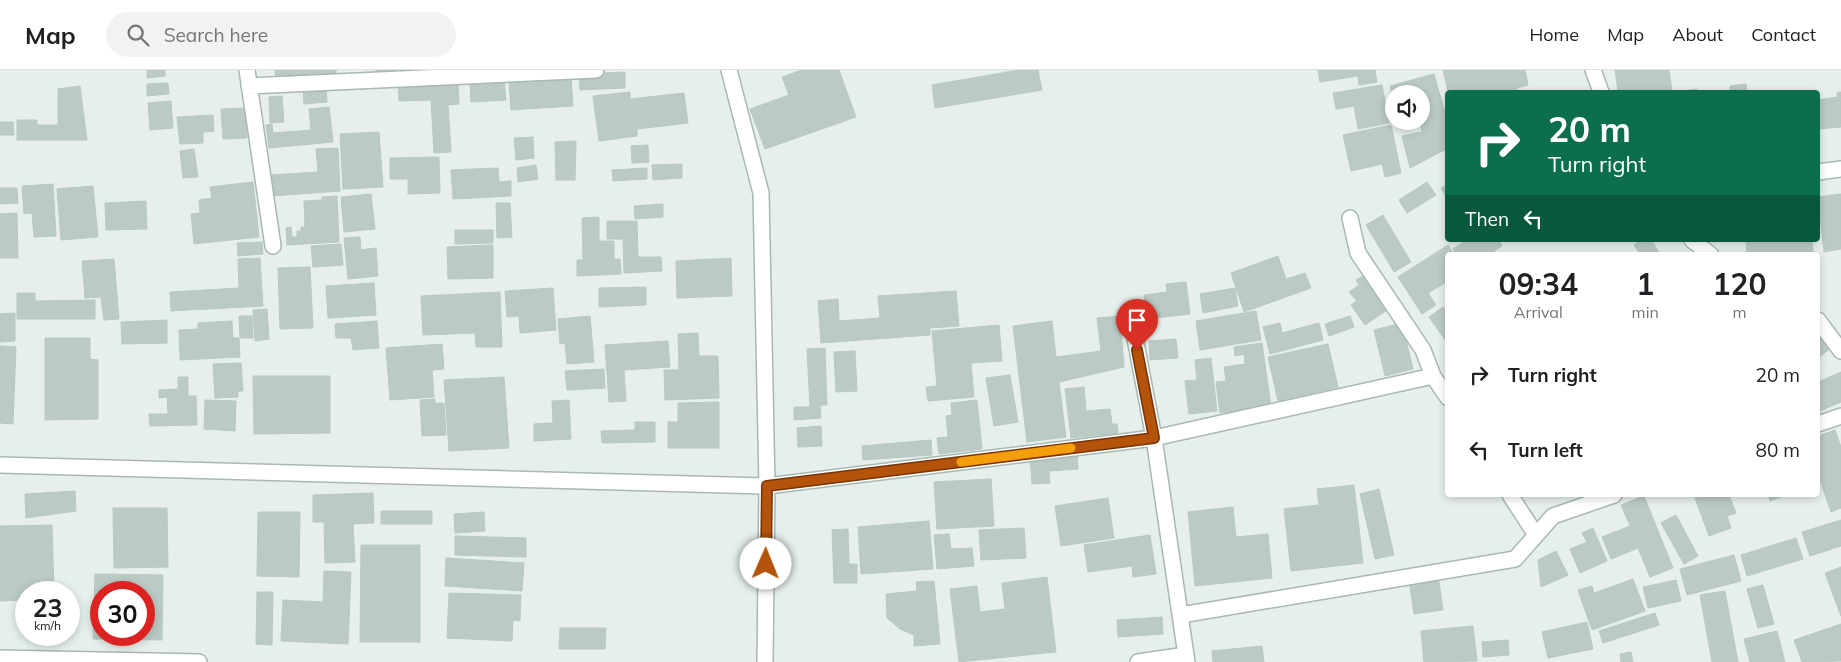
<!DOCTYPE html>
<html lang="en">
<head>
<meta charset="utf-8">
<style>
	:root { --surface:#fff; --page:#f2f2f2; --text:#202124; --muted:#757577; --line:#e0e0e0 }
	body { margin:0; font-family:Mulish,sans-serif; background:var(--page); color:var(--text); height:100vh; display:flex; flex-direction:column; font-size:19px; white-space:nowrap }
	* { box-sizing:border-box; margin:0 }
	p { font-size:16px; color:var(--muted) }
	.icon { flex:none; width:28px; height:28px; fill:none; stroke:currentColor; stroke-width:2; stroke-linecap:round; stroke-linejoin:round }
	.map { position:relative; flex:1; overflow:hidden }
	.drawer { position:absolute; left:1445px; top:182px; width:375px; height:245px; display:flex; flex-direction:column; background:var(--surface); border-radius:5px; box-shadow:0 2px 8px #0003 }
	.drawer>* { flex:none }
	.banner { position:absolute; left:1445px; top:20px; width:375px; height:152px; border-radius:5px; box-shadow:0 2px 8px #0003; background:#0b6e4f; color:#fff; overflow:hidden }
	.controls { position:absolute; left:1385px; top:15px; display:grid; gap:10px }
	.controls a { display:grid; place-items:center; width:45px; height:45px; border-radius:50%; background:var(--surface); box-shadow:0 2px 8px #0003; font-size:25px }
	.speed { position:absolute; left:15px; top:511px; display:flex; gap:10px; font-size:25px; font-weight:700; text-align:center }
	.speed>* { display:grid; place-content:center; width:65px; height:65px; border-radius:50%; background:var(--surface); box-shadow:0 2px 8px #0003; line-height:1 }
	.speed small { font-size:12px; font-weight:400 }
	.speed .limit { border:8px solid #d22; background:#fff; color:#111 }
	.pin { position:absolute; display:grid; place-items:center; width:42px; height:42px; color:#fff; margin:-51px -21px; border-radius:50% 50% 50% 0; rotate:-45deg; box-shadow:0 0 5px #0007 }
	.pin .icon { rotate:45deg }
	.me { position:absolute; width:55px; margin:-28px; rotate:1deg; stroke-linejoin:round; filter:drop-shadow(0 0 4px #0008) }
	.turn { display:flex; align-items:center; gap:18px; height:105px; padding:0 20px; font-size:22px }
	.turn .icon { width:65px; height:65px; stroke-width:2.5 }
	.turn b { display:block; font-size:35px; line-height:42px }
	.then { display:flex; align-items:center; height:48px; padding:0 20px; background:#0003; gap:10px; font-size:19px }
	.eta { display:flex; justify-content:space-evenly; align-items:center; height:85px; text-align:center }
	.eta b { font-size:30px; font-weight:700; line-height:35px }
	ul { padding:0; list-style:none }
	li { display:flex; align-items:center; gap:15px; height:75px; padding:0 20px }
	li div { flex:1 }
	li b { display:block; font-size:19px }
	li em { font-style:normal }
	header { display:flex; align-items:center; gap:30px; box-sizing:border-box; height:70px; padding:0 25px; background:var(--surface); border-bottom:1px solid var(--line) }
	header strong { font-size:24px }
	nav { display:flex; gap:28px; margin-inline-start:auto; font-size:18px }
	.search { width:350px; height:45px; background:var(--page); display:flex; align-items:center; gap:12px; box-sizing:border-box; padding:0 18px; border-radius:28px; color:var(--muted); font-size:19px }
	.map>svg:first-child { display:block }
	.building { fill:#bbcac4; stroke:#b8c9c2; fill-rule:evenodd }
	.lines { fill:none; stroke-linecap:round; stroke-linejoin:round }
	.street-casing { stroke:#a8b8b2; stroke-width:18 }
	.street { stroke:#fff; stroke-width:15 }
	.route-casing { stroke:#753606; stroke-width:12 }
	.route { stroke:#b45309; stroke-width:9 }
	.slow { stroke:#f59e0b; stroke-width:9 }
</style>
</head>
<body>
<header>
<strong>Map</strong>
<div class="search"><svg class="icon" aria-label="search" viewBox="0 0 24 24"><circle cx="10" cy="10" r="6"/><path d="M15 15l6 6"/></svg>Search here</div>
<nav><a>Home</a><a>Map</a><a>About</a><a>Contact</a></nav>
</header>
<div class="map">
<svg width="1841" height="592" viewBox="0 0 1841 592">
	<rect width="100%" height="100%" fill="#e6efeb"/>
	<path class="building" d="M147,0H165V6L147,8Z
		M275,0H336V3L276,11Z
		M376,0H418L376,4Z
		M802,0H839L856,47L765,79L750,39L789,25L782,7Z
		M1019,0H1038L1042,20L935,38L932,15Z
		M1318,0H1375L1377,12L1359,15L1358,6L1320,12Z
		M1443,0H1525L1528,15L1517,18V22H1448Z
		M1615,0H1669L1672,22H1618Z
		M625,2V18L580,20L579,4Z
		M1434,4L1448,53V78L1410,98L1402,66L1422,62L1420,51L1421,24H1394V33L1390,16Z
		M571,6L573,36L511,40L509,10Z
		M504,10L506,30L471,32L470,12Z
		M458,12L459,34L448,35L451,82L434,83L431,30L399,31L398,15Z
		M168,13L169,24L147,26V14Z
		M1746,14L1747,22H1730V16Z
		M1382,15L1389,53L1358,59L1354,36L1336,39L1333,23Z
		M80,16L87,70H17V50H37V55H58V19Z
		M326,17L327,32L304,34L303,19Z
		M1697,19L1698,22H1683V21Z
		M630,22V29L684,23L688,53L637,59V66L599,71L593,26Z
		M1841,22V57L1818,59V30L1837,27V23Z
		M282,26L284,52L270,53L269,27Z
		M171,31L173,58L150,60L148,33Z
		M329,37L333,72L269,78L266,55L272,54L273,63L311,60L309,39Z
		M245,38L247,68L223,69L221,39Z
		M213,45L214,61L203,62V73L180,74L177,47Z
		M0,52H13L14,65H0Z
		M1391,55L1401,103L1385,107L1382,94L1351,101L1343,65Z
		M379,62L383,117L343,119L340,64Z
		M533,67L534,88L516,90L514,68Z
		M576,71L575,110H556L555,72Z
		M648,75L649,92L632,93L631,76Z
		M338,78L340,121L273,126L272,105L318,102L316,79Z
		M194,79L198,107L183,108L180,81Z
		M439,87L440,123L408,124V109H390V88Z
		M682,94V108L653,110L652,95Z
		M536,95L538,109L518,112L517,98Z
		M498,98L499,112L511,111V126L453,129L451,100Z
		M647,98V109L613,111L612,100Z
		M253,112L259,167L194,174L191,144L200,143L199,130L212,128L210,117Z
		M1427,112L1436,125L1407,143L1399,130Z
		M53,114L56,166L34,167L32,143L24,144L22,116Z
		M1448,115V130L1441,118Z
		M93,116L98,167L61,170L57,119Z
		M0,118H17L18,133L0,134Z
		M371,124L375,159L344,162L341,127Z
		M1841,124V179L1824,182L1818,127Z
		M337,126L339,172L287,175L286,158L291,157L292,167H297V161H301V157H305L304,131L322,130V127Z
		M146,131L147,159L106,160L105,133Z
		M496,133H510L512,167L497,168Z
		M663,134V147L635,149L634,136Z
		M17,143L18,188H0V144Z
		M1383,145L1411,192L1394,202L1366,155Z
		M599,147V171H614V189H620L621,204L577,206V190H583L582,148Z
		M607,151H637L638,187H661L662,201L624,203L623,169H607Z
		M455,160H493V173L455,174Z
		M360,167L361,180L376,178L378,206L348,209L344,168Z
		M1467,170H1499L1502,176L1488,185H1457L1453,179Z
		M1641,170H1651L1661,185H1638L1640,184L1634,175Z
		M1746,170H1812L1813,182L1747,185Z
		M262,172L263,184L238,186L237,173Z
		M341,174L343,195L313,197L311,176Z
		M493,175V208L448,209L447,177Z
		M1448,175L1454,185H1448V211L1428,223L1436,235L1422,244L1398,207Z
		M1278,186L1286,209L1305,203L1311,218L1244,242L1231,203Z
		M260,188L263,236L171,241L170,222L239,218L238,189Z
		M731,188L732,226L677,228L676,191Z
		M114,189L119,249L104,250L101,227L85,228L82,191Z
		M310,197L313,258L280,259L278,198Z
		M1366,204L1390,238L1365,255L1351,235L1357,231L1349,222L1359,215L1356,210Z
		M1186,212L1190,244L1147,249L1144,225L1167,222L1166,214Z
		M374,213L376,245L328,248L326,216Z
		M646,217V235L599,237V218Z
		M553,218L556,260L520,263L519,246L507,247L505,221Z
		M1235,218L1238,236L1203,243L1200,224Z
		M956,221L959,256L930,258V265L821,273L818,231L838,229L839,251L880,248L878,226Z
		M500,222L502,277H476L475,263L423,265L421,226Z
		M17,223H35V231L95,230V249H17Z
		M1443,237L1448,244V274L1429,247Z
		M267,239L269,269L255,271L253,240Z
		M1256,241L1261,270L1200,280L1196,251Z
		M15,243V271L0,272V244Z
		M239,246H252L253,268H240Z
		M590,246L594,292L567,294L565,273L560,274L558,249Z
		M1120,246L1124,297L1059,312L1066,367L1027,372L1013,256L1052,251L1056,287L1101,281L1097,248Z
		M1350,246L1354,257L1329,266L1325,254Z
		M167,250V273L122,274L121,252Z
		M232,251L233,268H239L240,287L180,290L179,260L198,259V253Z
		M377,251L379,278L353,280L351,268H336L335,254Z
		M1280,253L1282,263L1319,253L1323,270L1270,284L1263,257Z
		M1402,253L1413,299L1385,306L1374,260Z
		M999,255L1002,291L971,293L974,327L928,331L926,317L937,316L932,261Z
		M1818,262L1831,278L1818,288Z
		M698,263L699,286H718L719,328L665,330L664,300H679L678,264Z
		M45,268H90V289L98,290V349L45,350Z
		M1176,269L1178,288L1150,290L1149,271Z
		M668,271L670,297L624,300L626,331L609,332L605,275Z
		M1262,273L1271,336L1220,343L1216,312L1226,311L1224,297L1245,294L1244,284L1235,286L1234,277Z
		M442,274L444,299L432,300L434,327L390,330L386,278Z
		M1328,274L1338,317L1278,331L1268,287Z
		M0,276L16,277L13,354L0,353Z
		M825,278L827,335H820L821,348L794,350V337H810L807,279Z
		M855,281L857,321L836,322L834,282Z
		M1211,288L1217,341L1189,344L1185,311L1197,310L1195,290Z
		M241,293L243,321H238V327L215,328L213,294Z
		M604,299L605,318L567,320L565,301Z
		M1841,302V332L1818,342V312Z
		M1010,305L1018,352L994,356L986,308Z
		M253,306H330V363L254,364Z
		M178,307H188V326H196L197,355L150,356L149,344H168L167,327L159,328V320L178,319Z
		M504,307L509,378L449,381L444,310Z
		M1084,317L1086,341L1110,339L1112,354H1117L1118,363L1071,368L1065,319Z
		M435,329V333H444L446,365L422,366L420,330Z
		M205,330L236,331L235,361L204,359Z
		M569,330L571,369L534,371V354L553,353L552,331Z
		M977,330L982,379L939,384L937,368L948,367L946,346L952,345L951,333Z
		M719,332V378H668V352H678V333Z
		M635,352H655V372L602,373L601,361L635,360Z
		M821,356L822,376L798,377L797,358Z
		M1835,360L1841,377V438L1831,442L1818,404V393L1821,392L1818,383V366Z
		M931,370L932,385L863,390L862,376Z
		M1077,382L1078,399L1049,401L1050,413L1032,414L1030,385Z
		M991,409L994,456L937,459L934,412Z
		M1354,415L1363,493L1291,501L1284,439L1319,435L1317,419Z
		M1379,419L1394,485L1375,489L1360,424Z
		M75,421L76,441L26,448L25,424Z
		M373,423L374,453L353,454L355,492L325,493L324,452H313V425Z
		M1694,425H1729L1736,443L1727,446L1731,458L1709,466Z
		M1768,425H1786L1770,431Z
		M1644,426L1673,498L1650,507L1638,478L1611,489L1602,467L1630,456L1621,435Z
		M1108,428L1114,468L1061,476L1055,436Z
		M1233,437L1236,467L1268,464L1272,508L1195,516L1188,442Z
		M113,438H167L168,497L114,498Z
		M381,441H432V454H381Z
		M258,442H300L299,507L257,506Z
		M484,442L485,461L455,463L454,444Z
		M1676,445L1698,486L1684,494L1661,453Z
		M1841,450V476L1810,486L1802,462Z
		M929,451L933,499L861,504L858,457Z
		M52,455L54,522H26V530L0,531V456Z
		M1024,458L1026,488L981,490L979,460Z
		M1593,458L1607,491L1580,503L1570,479L1587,472L1582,463Z
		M848,459L849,494H857V513H834L832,460Z
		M949,464L951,479L972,478L974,496L937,499L934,465Z
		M1150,465L1156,504L1133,507L1132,496L1088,502L1084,475Z
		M455,466L526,468V487L455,485Z
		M1796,468L1803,489L1747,506L1741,485Z
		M361,475H420V572H360Z
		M1556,481L1568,505L1541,517L1538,490Z
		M1734,485L1741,511L1687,525L1680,499Z
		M446,488L524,493L522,521L445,516Z
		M1841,497V546L1825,503Z
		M324,501L351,502L348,574L281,571L283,530L323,532Z
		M95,504L163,505L162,570L93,569ZM101,522H144V565H101Z
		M1438,505L1443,540L1414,544L1409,509Z
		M1047,507L1056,582L959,592L950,519L977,516L980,542L1005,539L1002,513Z
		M1633,509L1645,541L1592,560L1578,520L1592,516L1594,523Z
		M1676,510L1681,531L1648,538L1643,517Z
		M934,511L940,574L914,576V565L900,559L887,548L886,524L917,521L916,512Z
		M1763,515L1774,554L1758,558L1747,519Z
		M1725,521L1738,592H1712L1700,525Z
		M257,522H273L272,575L256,574Z
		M449,523L521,525L520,551L513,550L512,571L447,568Z
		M1655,543L1659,555L1603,573L1599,561Z
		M1162,547L1163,564L1118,567L1117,550Z
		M1587,552L1593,579L1548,588L1542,562Z
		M1841,554V591L1802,592L1794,570Z
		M1473,556L1477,591L1424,592L1421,561Z
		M560,558H606L605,579H559Z
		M1777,561L1785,592H1750L1744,569Z
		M1508,570L1509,585L1483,587L1482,572Z
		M1262,576L1264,592H1213L1212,581Z
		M1631,582L1633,592H1621L1620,584Z"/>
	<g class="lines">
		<defs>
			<path id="street" d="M247,0L273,176
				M729,0L761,123L767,416L765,592
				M1593,0L1601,22
				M249,16L596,0
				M1818,102L1841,99
				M1350,148L1358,183L1423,280L1433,306L1448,328
				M1692,170L1711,185
				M1818,250L1841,281
				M1134,263L1154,368L1187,592
				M1818,354L1841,346
				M0,395L767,416L1154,368L1433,306
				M1510,425L1536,465
				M1181,545L1515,489L1553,446L1614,425
				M0,588L199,592
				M1138,592L1186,585"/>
		</defs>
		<use href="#street" class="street-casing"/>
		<use href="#street" class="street"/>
	</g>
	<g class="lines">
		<defs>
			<path id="route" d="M766,494L767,416L1154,368L1137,280"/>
		</defs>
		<use href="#route" class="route-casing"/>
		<use href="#route" class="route"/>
		<path class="slow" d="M961,392L1071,378"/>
	</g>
</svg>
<div class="controls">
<a><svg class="icon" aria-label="sound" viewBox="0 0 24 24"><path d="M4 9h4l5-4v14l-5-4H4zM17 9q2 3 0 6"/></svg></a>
</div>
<div class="speed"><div>23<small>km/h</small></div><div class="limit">30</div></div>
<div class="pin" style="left:1137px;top:280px;background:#d93025"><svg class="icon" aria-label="arrive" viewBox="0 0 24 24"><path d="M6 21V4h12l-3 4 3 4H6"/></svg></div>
<svg class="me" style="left:766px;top:494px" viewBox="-20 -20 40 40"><circle r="19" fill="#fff"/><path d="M0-13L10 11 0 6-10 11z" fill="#b45309"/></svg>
<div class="banner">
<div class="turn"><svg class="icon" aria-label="right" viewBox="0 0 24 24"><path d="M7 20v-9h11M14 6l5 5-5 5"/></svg><div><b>20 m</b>Turn right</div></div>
<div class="then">Then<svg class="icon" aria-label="left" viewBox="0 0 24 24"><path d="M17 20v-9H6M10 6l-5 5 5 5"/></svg></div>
</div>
<section class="drawer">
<div class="eta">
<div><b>09:34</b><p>Arrival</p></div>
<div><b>1</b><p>min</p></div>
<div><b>120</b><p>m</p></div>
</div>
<ul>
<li><svg class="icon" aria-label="right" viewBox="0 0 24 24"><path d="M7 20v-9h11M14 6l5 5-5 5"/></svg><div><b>Turn right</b></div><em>20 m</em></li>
<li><svg class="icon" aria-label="left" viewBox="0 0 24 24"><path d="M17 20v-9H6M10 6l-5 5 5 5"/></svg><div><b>Turn left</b></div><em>80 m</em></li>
</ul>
</section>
</div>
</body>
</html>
